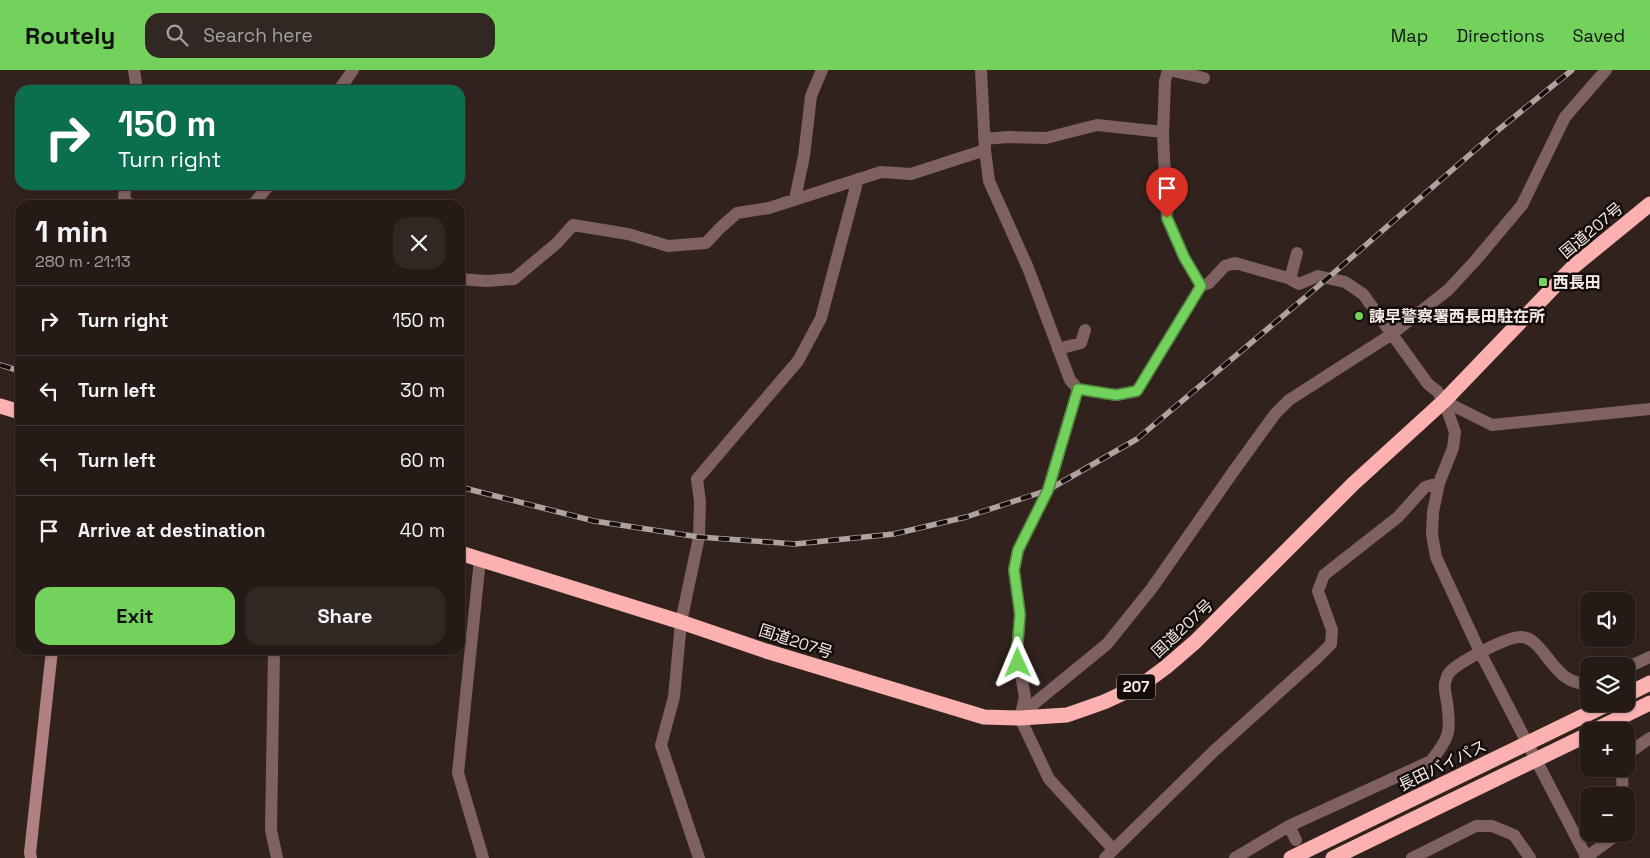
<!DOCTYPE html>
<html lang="en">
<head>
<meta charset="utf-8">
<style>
	:root { --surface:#251a16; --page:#312723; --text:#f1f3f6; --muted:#a3a1a1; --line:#423835; --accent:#73d25c }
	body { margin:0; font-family:"Space Grotesk","Noto Sans JP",sans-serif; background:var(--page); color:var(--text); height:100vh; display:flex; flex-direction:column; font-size:19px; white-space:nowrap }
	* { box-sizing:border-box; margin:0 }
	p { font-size:16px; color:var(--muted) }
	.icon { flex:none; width:28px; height:28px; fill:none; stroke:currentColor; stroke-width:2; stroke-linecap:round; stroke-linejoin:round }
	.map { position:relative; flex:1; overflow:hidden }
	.drawer { position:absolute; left:15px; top:130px; width:450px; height:455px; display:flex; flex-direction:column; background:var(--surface); border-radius:15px; box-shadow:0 1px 4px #0004,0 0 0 1px var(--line) }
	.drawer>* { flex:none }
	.top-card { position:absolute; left:15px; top:15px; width:450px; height:105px; border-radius:15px; box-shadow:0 1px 4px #0004,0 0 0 1px var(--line); background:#0b6e4f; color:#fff; overflow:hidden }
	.controls { position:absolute; left:1580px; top:522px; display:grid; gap:10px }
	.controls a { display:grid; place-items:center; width:55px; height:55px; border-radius:10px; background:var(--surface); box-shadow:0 1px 4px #0004,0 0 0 1px var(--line); font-size:25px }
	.pin { position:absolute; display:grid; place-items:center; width:42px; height:42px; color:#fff; margin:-51px -21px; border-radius:50% 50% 50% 0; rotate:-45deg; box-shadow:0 0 5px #0007 }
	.pin .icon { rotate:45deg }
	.me { position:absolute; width:55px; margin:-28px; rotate:359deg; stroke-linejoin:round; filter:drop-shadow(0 0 4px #0008) }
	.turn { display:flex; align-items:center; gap:18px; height:105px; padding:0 20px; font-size:22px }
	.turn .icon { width:65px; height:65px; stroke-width:2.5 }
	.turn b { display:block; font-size:35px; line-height:42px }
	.round { display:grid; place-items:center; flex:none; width:52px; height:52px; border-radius:15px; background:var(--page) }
	.overview { display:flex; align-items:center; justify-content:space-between; height:85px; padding:0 20px }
	h1 { font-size:30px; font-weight:800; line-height:38px }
	.action { display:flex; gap:10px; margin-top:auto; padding:10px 20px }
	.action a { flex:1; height:58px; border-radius:15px; background:var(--accent); color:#111; font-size:20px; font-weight:800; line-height:58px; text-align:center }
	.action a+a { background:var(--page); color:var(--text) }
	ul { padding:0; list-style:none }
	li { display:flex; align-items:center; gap:15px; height:70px; padding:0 20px; border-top:1px solid var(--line) }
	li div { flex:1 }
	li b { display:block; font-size:19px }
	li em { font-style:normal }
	header { display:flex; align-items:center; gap:30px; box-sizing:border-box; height:70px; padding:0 25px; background:var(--accent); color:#111 }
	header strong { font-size:24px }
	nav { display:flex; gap:28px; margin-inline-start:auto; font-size:18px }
	.search { width:350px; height:45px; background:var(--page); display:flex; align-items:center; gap:12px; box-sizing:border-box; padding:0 18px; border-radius:15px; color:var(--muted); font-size:19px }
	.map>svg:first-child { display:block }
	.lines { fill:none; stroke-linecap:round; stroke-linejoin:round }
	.street { stroke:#7e6160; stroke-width:12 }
	.secondary { stroke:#b08180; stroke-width:12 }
	.highway { stroke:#fab1b0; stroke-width:15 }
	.rail-casing { stroke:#afa39f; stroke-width:5.5 }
	.rail { stroke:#140d0b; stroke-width:4; stroke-dasharray:11; stroke-linecap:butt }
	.route-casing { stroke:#4b883c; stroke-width:12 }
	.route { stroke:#73d25c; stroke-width:9 }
	.poi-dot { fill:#73d25c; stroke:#140d0b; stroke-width:2 }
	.labels { text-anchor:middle; stroke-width:5; stroke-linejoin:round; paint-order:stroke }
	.shield { fill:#140d0b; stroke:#b2a8a5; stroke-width:1 }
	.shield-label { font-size:15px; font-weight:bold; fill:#f5ebe7 }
	.street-label { font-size:16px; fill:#f5ebe7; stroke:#140d0b }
	.poi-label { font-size:16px; font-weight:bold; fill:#f5ebe7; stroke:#140d0b; text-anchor:start }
</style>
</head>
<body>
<header>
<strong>Routely</strong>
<div class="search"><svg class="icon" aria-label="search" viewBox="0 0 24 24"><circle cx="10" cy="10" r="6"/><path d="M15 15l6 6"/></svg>Search here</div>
<nav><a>Map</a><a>Directions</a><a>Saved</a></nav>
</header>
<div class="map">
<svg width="1650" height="788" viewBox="0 0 1650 788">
	<rect width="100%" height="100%" fill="#31221d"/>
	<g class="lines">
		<path class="street" d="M134,0L137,20
			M981,0L985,80L989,111L1028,198L1070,310L1078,319L1116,325L1137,321L1201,216L1209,213L1225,196L1235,193L1288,208L1299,214L1318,206L1345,212L1363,224L1428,314L1437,321L1444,331L1455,362L1453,378L1439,413L1433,442L1432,464L1436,487L1480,582L1587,788
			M1168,0L1165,11L1163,65L1167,148L1184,187L1201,216
			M1169,0L1204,8
			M339,20L353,0
			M984,69L1008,67L1046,68L1097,55L1163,62
			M127,115L125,120L124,129L131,135
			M795,129L804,86L811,26L822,0
			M253,135L269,115
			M460,209L486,211L514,209L557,173L573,155L628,164L668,176L706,173L720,158L737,143L769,138L881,102L911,104L985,80
			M1290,209L1297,183
			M1058,279L1081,273L1085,260
			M1078,319L1048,420L1018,480L1014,500L1020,544L1017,582L1025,627L1020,648L1049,709L1113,779
			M1444,331L1492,355L1650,339
			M480,489L458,703L483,788
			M274,580L271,760L277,788
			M1626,598L1650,587
			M1020,648L1036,632L1107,574L1152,518L1233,402L1275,344L1289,330L1392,264L1448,220L1475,191L1522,135L1565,47L1606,0
			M1626,692L1630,682L1650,668
			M1623,726L1622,705L1624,699
			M1289,756L1296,770
			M699,788L661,675L674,627L681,552L699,467L700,432L697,409L798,291L821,248L858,109
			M1105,788L1213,682L1318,587L1331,574L1332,560L1318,521L1324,505L1398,447L1425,417L1439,413
			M1235,788L1289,756L1431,691C1450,667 1451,662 1447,632C1446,626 1444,619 1445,613C1446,610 1447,605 1449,603C1458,592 1507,567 1520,567C1545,566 1553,618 1589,613
			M1412,788L1476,756H1492L1514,765L1530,788
			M1585,788L1618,764"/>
		<path class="secondary" d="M31,788L30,783L52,580"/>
		<path class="highway" d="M0,336L20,342
			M460,483L681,552L766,581L984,647L1020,648L1067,645L1104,632L1143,614L1166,597L1195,572L1353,414L1444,331L1573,197L1650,134
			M1626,625L1650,613
			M1593,661L1650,633
			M1291,788L1608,634
			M1333,788L1589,664"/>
		<defs>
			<path id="rail" d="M0,295L20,301
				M460,417L594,451L699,467L795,474L894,464L966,447L1048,420L1137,369L1329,207L1497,61L1572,0"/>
		</defs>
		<use href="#rail" class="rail-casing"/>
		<use href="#rail" class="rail"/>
	</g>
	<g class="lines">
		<defs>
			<path id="route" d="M1018,593L1017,582L1020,544L1014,500L1018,480L1048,420L1078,319L1116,325L1137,321L1201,216L1184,187L1167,148"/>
		</defs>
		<use href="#route" class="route-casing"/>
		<use href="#route" class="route"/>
	</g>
	<g class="poi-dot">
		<rect x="1538" y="207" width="10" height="10" rx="2.5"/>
		<circle cx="1359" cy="246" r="5"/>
	</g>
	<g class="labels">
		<rect class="shield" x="1117" y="604.5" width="38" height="25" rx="4"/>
		<g class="shield-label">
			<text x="1136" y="622">207</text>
		</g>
		<g class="street-label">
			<text transform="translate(1591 160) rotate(-40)" y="6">国道207号</text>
			<text transform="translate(1182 558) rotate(-43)" y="6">国道207号</text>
			<text transform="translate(796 571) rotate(18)" y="6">国道207号</text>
			<text transform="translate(1442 695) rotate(-26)" y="6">長田バイパス</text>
		</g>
		<g class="poi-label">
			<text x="1553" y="218">西長田</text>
			<text x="1369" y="252">諫早警察署西長田駐在所</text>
		</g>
	</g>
</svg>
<div class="controls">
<a><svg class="icon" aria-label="sound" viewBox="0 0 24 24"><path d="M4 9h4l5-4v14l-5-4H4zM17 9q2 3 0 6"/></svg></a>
<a><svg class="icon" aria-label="layers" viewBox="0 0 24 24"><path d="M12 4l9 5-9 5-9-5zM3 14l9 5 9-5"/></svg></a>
<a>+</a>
<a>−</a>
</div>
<div class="pin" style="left:1167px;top:148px;background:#d93025"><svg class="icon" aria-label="arrive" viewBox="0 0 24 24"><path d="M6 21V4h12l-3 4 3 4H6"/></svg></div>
<svg class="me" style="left:1018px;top:593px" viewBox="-20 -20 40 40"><path d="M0-17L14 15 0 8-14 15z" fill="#73d25c" stroke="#fff" stroke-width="4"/></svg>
<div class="top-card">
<div class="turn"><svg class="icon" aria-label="right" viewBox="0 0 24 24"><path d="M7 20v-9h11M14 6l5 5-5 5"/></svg><div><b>150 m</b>Turn right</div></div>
</div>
<section class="drawer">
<div class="overview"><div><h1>1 min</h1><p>280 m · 21:13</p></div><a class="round"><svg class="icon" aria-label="close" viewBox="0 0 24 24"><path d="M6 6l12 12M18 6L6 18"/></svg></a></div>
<ul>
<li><svg class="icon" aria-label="right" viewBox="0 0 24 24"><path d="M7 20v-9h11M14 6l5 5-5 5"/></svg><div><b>Turn right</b></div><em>150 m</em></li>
<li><svg class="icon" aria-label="left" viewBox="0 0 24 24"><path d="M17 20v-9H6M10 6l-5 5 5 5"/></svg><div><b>Turn left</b></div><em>30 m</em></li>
<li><svg class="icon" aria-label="left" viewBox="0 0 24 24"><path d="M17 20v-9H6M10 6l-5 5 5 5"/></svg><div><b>Turn left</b></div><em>60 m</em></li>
<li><svg class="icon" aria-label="arrive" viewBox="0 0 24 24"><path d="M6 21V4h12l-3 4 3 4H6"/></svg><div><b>Arrive at destination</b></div><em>40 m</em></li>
</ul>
<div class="action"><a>Exit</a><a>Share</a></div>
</section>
</div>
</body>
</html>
